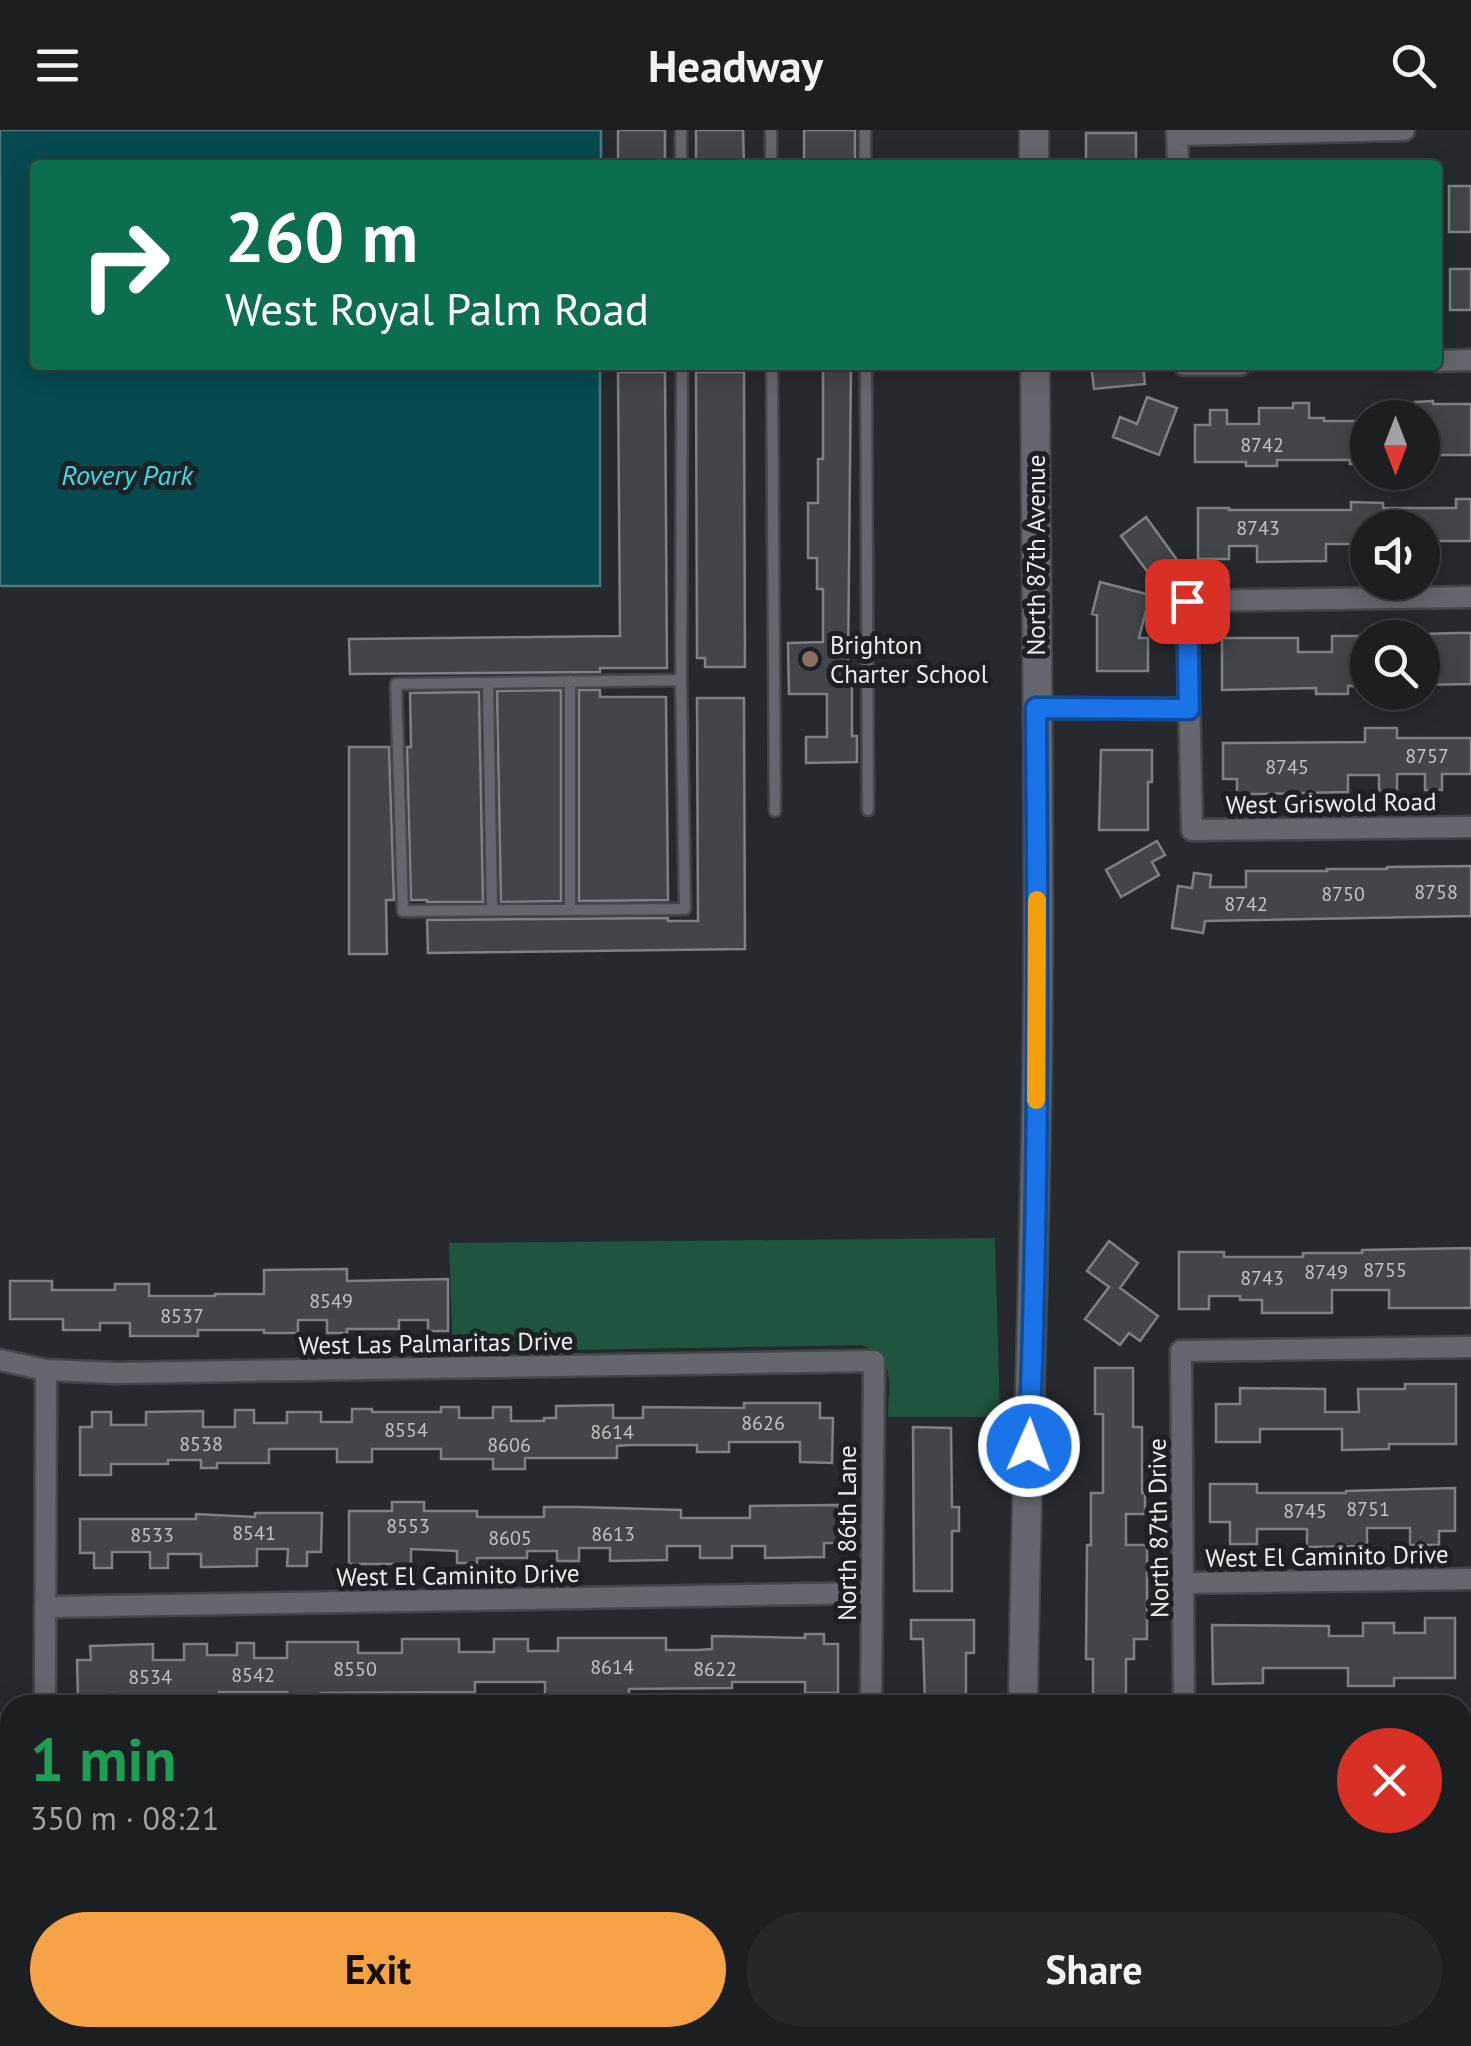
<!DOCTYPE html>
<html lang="en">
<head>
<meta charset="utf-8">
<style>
	:root { --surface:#1c1f22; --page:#25272a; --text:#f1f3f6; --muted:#a0a2a5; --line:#3a3d40; --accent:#f6a247 }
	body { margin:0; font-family:"PT Sans",sans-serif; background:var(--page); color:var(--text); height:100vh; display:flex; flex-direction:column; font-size:38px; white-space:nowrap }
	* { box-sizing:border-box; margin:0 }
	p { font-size:32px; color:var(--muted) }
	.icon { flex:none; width:55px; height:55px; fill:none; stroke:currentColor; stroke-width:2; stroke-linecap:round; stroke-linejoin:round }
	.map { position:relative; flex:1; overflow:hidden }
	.sheet { position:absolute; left:0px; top:1565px; width:1472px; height:352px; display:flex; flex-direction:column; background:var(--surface); border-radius:30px 30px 0 0; box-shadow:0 5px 25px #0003,0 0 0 2px var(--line) }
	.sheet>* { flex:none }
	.top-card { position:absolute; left:30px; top:30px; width:1412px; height:210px; border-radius:10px; box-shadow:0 5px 25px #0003,0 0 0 2px var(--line); background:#0b6e4f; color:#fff; overflow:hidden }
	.needle { width:65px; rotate:180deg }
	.controls { position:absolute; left:1350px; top:270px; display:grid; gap:20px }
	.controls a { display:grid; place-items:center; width:90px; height:90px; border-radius:50%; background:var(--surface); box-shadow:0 5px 25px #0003,0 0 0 2px var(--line); font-size:50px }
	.pin { position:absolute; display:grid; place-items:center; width:85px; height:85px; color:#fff; margin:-42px; border-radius:20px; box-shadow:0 5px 15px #0006 }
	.me { position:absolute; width:110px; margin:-55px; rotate:2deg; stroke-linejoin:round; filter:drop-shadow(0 0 8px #0008) }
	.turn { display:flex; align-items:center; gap:35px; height:210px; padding:0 30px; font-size:45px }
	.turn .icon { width:130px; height:130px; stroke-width:2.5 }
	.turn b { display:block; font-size:70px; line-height:85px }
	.round { display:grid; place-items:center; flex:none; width:105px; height:105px; border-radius:52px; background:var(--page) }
	.summary { display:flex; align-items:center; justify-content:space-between; height:170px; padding:0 30px }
	h1 { font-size:60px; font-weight:800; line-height:75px; color:#1e9e55 }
	.primary-button { display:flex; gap:20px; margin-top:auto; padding:20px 30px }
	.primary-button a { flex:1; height:115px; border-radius:60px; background:var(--accent); color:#111; font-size:40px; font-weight:800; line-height:115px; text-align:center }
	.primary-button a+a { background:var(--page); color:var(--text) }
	header { display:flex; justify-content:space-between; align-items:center; height:130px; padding:0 30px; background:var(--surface); font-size:45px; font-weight:800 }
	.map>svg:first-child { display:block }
	.green { fill:#1f553f }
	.water { fill:#064a4f; stroke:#4b7b7f; stroke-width:2.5 }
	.building { fill:#424549; stroke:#7e8287; stroke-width:2.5 }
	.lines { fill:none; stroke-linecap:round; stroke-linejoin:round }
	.lane-casing { stroke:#44474a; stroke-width:15 }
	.street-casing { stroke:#44474a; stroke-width:25 }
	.secondary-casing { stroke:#44474a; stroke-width:32 }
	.lane { stroke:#64676d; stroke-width:10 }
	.street { stroke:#64676d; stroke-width:20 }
	.secondary { stroke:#64676d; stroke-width:28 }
	.route-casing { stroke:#114b97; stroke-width:25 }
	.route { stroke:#1a73e8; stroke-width:18 }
	.slow { stroke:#f59e0b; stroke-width:18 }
	.education-dot { fill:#8d6e63; stroke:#1d2024; stroke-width:4 }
	.labels { text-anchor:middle; stroke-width:10; stroke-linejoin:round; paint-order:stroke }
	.number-label { font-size:20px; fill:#c1c3c6 }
	.street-label { font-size:25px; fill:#ebedf0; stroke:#1d2024 }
	.poi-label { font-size:25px; fill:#ebedf0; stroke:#1d2024; text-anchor:start }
	.water-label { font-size:28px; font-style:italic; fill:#30dfea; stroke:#1d2024 }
</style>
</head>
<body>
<header><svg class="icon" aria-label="menu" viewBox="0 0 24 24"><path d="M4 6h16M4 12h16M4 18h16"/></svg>Headway<svg class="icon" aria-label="search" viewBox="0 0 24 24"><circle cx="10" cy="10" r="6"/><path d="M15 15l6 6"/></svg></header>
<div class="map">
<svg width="1471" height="1916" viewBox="0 0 1471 1916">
	<rect width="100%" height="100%" fill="#26292e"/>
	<path class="green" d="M995,1108L1000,1287H888C888,1255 898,1230 862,1215L453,1222L449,1113Z"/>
	<path class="water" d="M0,0H601V35H35V235H600V456H0Z"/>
	<path class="building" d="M618,0H665V35H618Z
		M696,0H743L744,35H696Z
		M804,0H855V35H804Z
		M1086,3H1136V35H1086Z
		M1449,56H1471V102H1449Z
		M1450,139H1471V180H1450Z
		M823,235H851L848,540H852V606H857V632L806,633V607H827V564H789L788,513L823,512V459H817V428H808V373H818V329H823Z
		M1091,235H1143L1145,254L1094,259Z
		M618,242H665L667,538H600V542L350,544L349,509L620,506Z
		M696,242H744L745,537H705V528H697Z
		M1147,267L1177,278L1159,325L1113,307L1120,287L1137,294Z
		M1433,271V274H1471V325H1422V288H1415V272Z
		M1293,273H1309V288H1324V291H1368V334H1350V330H1277V336H1246V332H1195V295H1210V280H1227V294H1259V278H1293Z
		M1456,369H1471V411H1422V398H1368V414H1326V431L1257,432V416H1229V429H1198V378H1229V380H1351V372L1383,373V378H1456Z
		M1146,387L1180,434L1155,452L1121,406Z
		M1100,452L1150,465L1139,508H1148V541H1097V485L1092,484Z
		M1456,503H1471V554L1422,555V504Z
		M1332,506H1368V556H1348V564H1316V558L1222,560V508H1298V522H1332Z
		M561,560V771L501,772L497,561Z
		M579,560H600V567H666L668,770L579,771Z
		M479,562L483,772H427V770H411L407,617H411L410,563Z
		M697,568H744L745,819L428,823L427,790L668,788V791H698Z
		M1365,598H1397V608H1471V644H1442V660H1425V644H1397V661H1379V645H1348V662L1255,664H1237V649H1223V613L1365,612Z
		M349,617H389L394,770H386L387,824H349Z
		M1101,620H1152V652H1148V700H1099Z
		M1157,711L1165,725L1152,732L1159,745L1121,767L1106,740Z
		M1471,736V786L1205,791L1203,803L1172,798L1178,756L1192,758L1194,743L1211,745L1210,757H1246V741H1327V739H1387V737Z
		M1109,1111L1138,1133L1120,1158L1158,1186L1140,1211L1129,1203L1120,1215L1085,1189L1109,1157L1087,1141Z
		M1471,1118V1178H1389V1160H1332V1183H1262V1170H1240V1166H1209V1179H1179V1122H1224V1127H1303V1123H1362V1120Z
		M347,1139V1151L448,1149V1201H428V1190H399V1199H347V1203H327V1190H298V1203H264V1200H198V1206H130V1193H100V1200H63V1189H10V1151H52V1160H115V1154H149V1166H215V1164H264V1140Z
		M1095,1238H1133V1297H1142V1363H1145V1384H1126V1415H1147V1509H1134V1529H1126V1575H1093V1529H1086L1087,1415H1091V1363H1103V1284H1095Z
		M1405,1254H1456V1314H1389V1319L1342,1320V1299H1260V1312H1216V1274H1240V1258L1325,1259V1282H1359L1358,1259H1405Z
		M744,1273H820V1288H833L832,1333L800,1332V1312H729V1322H697V1315H629L617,1316V1328H525V1339H493V1329H441V1319H372V1332H337V1319H269V1333H217V1338H201V1330H168V1334H111V1345H80V1297H92V1282H111V1295H146V1282L203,1281V1297H235V1280H254V1293H287V1282H321V1292H352V1279H372V1282H441V1277H459V1288H493V1277H511V1291H544V1288H556V1276L613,1275V1288H643V1277L744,1278Z
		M913,1297L951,1298L952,1377H959V1401H952V1461H914Z
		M1210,1354H1257V1363H1346V1361L1455,1358V1401H1439V1415H1410V1398H1367V1416L1307,1417V1399H1257V1414H1230V1392H1210Z
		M392,1372H424V1381H477V1387H544V1377H579L681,1380V1388H750V1376L838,1375V1413H824V1427L765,1428V1416H732V1428H700V1416H667V1430L610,1431V1418H579V1431H557V1421H527V1428H477V1433H457V1421L411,1419V1434H349V1381H392Z
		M255,1383H322L321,1422H307V1436H287L288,1419H257V1436L201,1437V1424H168V1438H150V1422H112V1438H94V1423H80V1389H196V1384L255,1387Z
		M1425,1488H1455V1548H1394V1556H1348V1538H1263V1553L1213,1554L1212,1495L1329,1496V1506H1363V1493H1394V1503H1425Z
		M911,1490H974V1523H966V1575H925L923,1509H911Z
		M805,1504H824V1514H838V1563H805V1552H732V1558L629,1559V1567H575V1570H545V1552H475V1562L321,1563V1572H287V1562H219V1566L109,1564V1575H88V1568H78L77,1530H91L90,1516L153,1514V1530H184V1514H207V1525H237V1513H254V1528H287V1512H358V1523H402V1509H459V1522H494V1509H528V1521H558V1508H666V1520H698L712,1519V1506L805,1508Z"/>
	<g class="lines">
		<defs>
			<path id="lane" d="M681,0V35
				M771,0V35
				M865,0V35
				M772,235L775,681
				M866,235L868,680
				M681,550L396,554L403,781L685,779L681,550L682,235
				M570,551V779
				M488,553L492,780"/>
			<path id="street" d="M1177,0L1178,35
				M1177,5L1404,0
				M1438,231L1471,230
				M1184,235H1240
				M1471,467L1187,471L1192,700L1471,697
				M1036,578L1189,579
				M0,1230L46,1240L118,1243L874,1231L871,1575
				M1184,1453L1471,1449
				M45,1477L872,1463
				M45,1575L46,1240
				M1184,1575L1181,1221L1471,1217
				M1462,1684H1471"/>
			<path id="secondary" d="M1034,35V0
				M1023,1575C1026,1333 1037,1091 1038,848C1039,644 1036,439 1035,235
				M1022,1908V1916"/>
		</defs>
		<use href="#lane" class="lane-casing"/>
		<use href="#street" class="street-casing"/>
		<use href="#secondary" class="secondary-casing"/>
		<use href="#lane" class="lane"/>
		<use href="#street" class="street"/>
		<use href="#secondary" class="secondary"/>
	</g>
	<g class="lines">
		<defs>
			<path id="route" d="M1029,1316C1039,1070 1038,824 1036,578L1189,579L1187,471"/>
		</defs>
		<use href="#route" class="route-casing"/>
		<use href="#route" class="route"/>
		<path class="slow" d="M1036,970L1037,770"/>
	</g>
	<circle class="education-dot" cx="810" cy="529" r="10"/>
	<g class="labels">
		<g class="number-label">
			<text x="1262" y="322">8742</text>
			<text x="1258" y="405">8743</text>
			<text x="1427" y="633">8757</text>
			<text x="1287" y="644">8745</text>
			<text x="1436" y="769">8758</text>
			<text x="1343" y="771">8750</text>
			<text x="1246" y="781">8742</text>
			<text x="1385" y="1147">8755</text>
			<text x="1326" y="1149">8749</text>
			<text x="1262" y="1155">8743</text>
			<text x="331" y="1178">8549</text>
			<text x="182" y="1193">8537</text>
			<text x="763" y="1300">8626</text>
			<text x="406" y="1307">8554</text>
			<text x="612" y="1309">8614</text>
			<text x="201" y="1321">8538</text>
			<text x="509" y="1322">8606</text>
			<text x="1368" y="1386">8751</text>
			<text x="1305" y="1388">8745</text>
			<text x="408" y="1403">8553</text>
			<text x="254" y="1410">8541</text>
			<text x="613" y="1411">8613</text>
			<text x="152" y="1412">8533</text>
			<text x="510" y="1415">8605</text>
			<text x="612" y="1544">8614</text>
			<text x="355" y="1546">8550</text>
			<text x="715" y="1546">8622</text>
			<text x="253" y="1552">8542</text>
			<text x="150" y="1554">8534</text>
		</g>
		<g class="street-label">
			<text transform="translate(1036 425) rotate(-90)" y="9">North 87th Avenue</text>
			<text transform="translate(1331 673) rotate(-1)" y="9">West Griswold Road</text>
			<text transform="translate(436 1213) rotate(-1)" y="9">West Las Palmaritas Drive</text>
			<text transform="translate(1158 1398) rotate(-91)" y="9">North 87th Drive</text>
			<text transform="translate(847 1403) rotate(-90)" y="9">North 86th Lane</text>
			<text transform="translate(1327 1426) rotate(-1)" y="9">West El Caminito Drive</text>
			<text transform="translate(458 1445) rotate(-1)" y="9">West El Caminito Drive</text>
		</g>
		<g class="poi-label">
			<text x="830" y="524">Brighton<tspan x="830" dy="29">Charter School</tspan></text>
		</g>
		<g class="water-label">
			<text x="127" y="355">Rovery Park</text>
		</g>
	</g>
</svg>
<div class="controls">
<a><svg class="needle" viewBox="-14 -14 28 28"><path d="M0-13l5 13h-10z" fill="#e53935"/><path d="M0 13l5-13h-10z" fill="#a0a2a5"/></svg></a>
<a><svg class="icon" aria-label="sound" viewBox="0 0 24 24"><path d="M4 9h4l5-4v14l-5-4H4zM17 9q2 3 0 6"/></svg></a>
<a><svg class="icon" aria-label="search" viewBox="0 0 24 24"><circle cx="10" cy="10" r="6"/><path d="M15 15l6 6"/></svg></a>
</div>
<div class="pin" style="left:1187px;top:471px;background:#d93025"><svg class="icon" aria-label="arrive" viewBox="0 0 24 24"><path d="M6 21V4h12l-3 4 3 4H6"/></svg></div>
<svg class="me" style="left:1029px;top:1316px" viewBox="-20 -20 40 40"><circle r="17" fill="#1a73e8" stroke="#fff" stroke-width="3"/><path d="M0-11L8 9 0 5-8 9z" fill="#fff"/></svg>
<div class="top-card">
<div class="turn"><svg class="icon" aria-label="right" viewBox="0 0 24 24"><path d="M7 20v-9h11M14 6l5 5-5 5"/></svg><div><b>260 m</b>West Royal Palm Road</div></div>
</div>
<section class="sheet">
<div class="summary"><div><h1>1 min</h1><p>350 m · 08:21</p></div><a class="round" style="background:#d93025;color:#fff"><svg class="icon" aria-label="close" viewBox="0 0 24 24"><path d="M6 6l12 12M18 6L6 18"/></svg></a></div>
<div class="primary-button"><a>Exit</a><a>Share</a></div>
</section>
</div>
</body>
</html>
